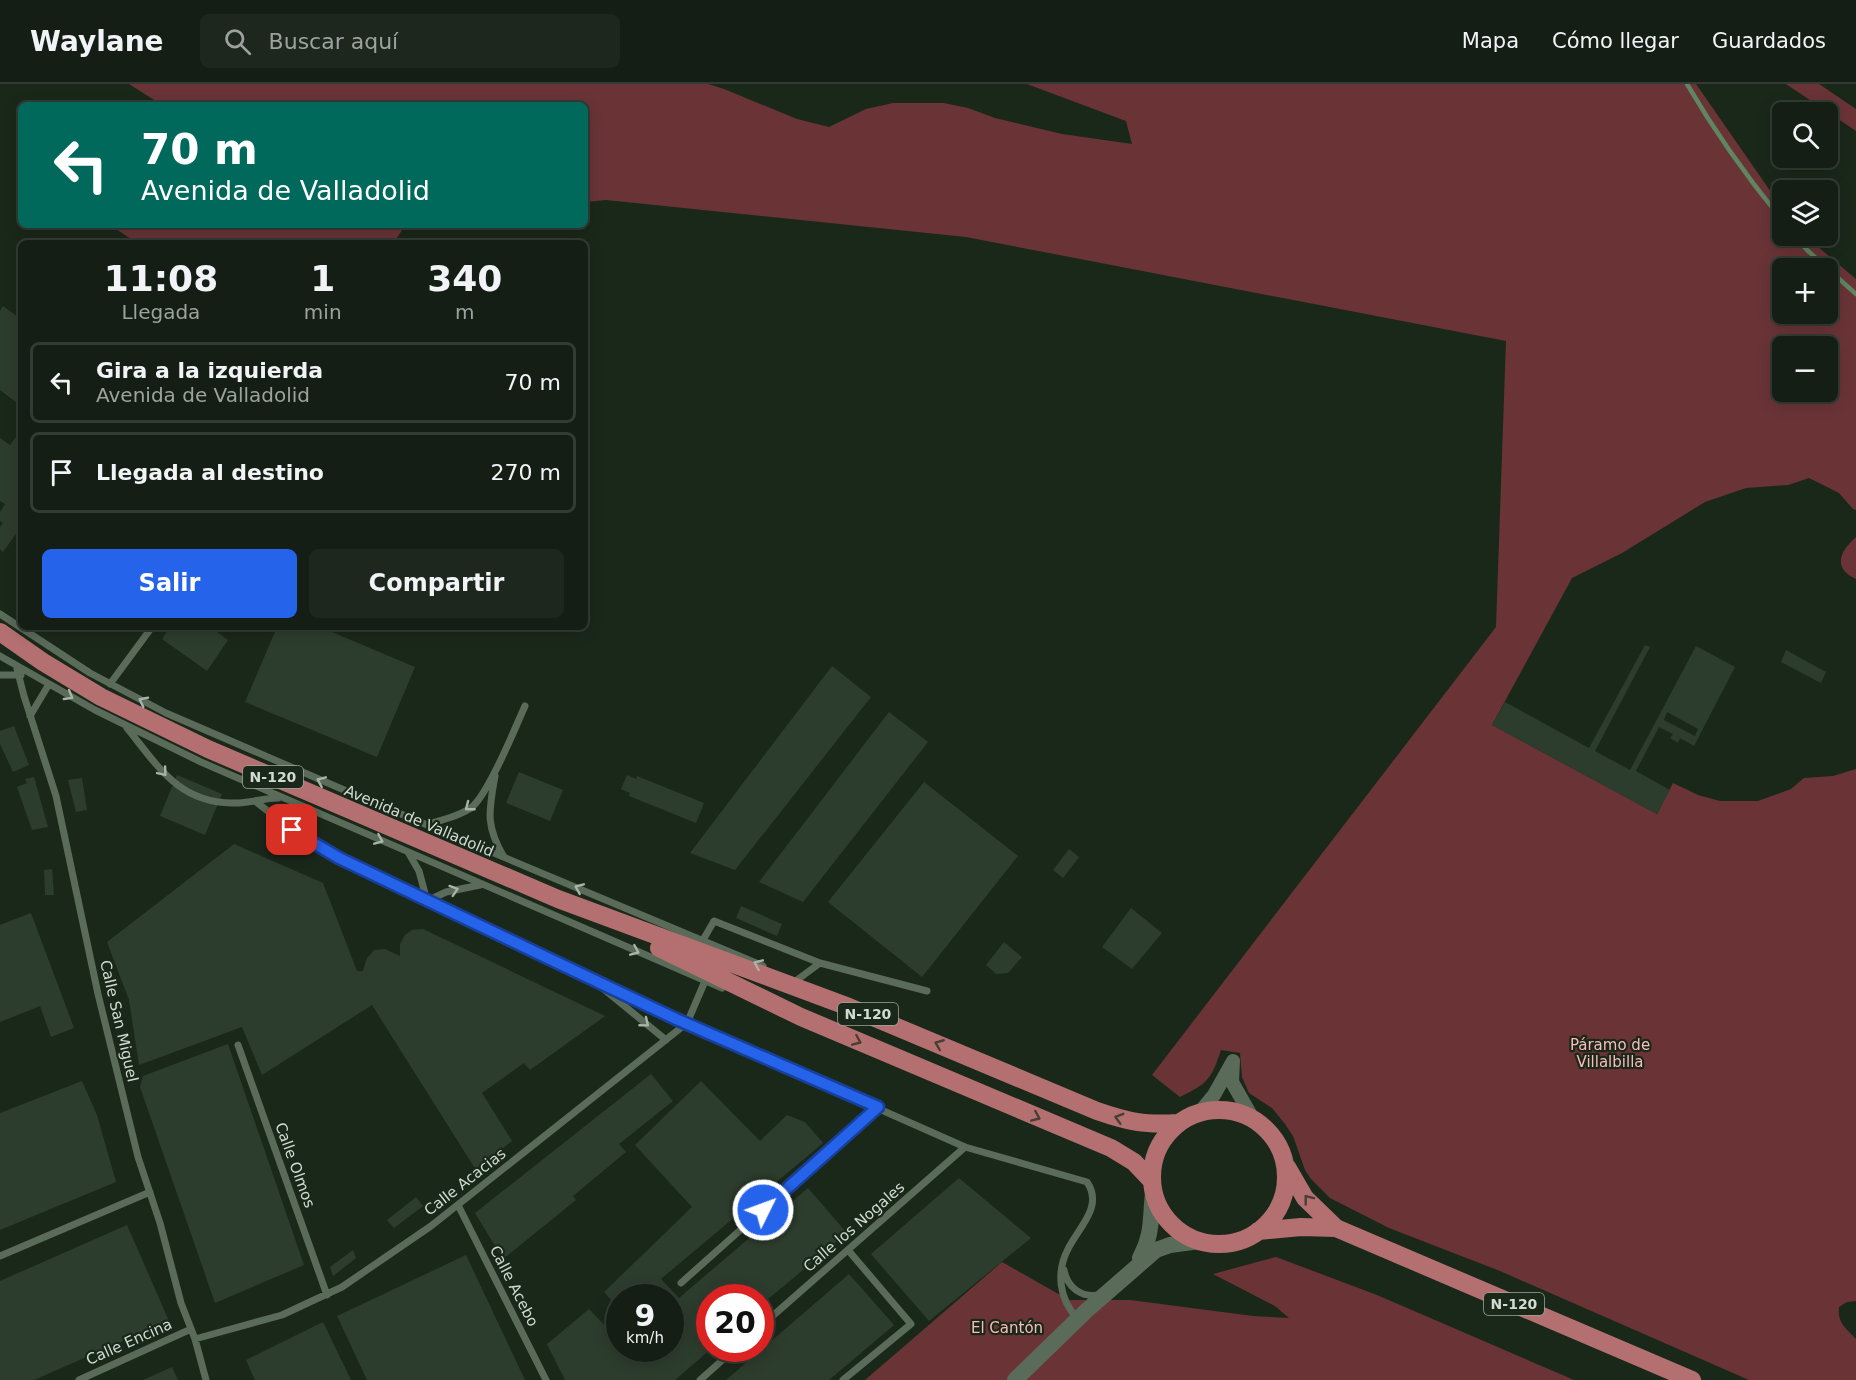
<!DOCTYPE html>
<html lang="es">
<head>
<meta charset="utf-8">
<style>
	:root { --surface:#141e14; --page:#1d271d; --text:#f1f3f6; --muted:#9da2a0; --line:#333c34; --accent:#2563eb }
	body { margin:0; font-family:"DejaVu Sans",sans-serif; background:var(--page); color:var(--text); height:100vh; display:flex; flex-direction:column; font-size:22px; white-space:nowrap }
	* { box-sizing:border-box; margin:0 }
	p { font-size:20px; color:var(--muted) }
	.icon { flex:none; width:33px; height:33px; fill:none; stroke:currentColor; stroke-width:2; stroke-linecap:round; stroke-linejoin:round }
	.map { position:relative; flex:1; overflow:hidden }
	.sheet { position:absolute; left:18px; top:156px; width:570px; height:390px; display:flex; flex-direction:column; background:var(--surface); border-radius:9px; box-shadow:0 3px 15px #0003,0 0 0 2px var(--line) }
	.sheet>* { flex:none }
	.guide { position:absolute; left:18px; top:18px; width:570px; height:126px; border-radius:9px; box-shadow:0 3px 15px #0003,0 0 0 2px var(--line); background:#00695c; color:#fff; overflow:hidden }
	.buttons { position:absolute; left:1772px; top:18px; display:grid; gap:12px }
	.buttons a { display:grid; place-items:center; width:66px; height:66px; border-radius:9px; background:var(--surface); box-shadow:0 3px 15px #0003,0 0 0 2px var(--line); font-size:30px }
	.speed { position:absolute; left:606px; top:1200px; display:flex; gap:12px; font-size:30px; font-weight:700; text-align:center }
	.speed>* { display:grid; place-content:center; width:78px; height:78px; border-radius:50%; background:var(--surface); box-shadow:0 3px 15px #0003,0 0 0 2px var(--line); line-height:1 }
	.speed small { font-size:15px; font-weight:400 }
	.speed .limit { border:9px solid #d22; background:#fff; color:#111 }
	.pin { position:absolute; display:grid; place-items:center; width:51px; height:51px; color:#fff; margin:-26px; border-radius:12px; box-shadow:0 3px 9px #0006 }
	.me { position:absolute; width:66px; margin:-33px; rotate:48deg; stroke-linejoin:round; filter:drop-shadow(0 0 4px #0008) }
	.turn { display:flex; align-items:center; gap:21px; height:126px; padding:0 24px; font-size:27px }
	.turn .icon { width:78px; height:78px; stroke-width:2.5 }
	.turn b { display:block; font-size:42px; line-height:51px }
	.eta { display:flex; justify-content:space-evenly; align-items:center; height:102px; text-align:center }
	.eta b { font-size:36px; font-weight:700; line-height:42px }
	.action { display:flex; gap:12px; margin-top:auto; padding:12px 24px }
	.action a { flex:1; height:69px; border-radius:9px; background:var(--accent); color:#fff; font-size:24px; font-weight:700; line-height:69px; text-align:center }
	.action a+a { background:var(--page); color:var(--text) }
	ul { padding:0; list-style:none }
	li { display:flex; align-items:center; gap:18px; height:81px; margin:0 12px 9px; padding:0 12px; border:3px solid var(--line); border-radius:9px }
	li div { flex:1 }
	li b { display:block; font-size:22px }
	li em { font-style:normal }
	header { display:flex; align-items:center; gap:36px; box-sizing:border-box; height:84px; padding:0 30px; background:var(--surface); border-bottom:2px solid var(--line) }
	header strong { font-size:28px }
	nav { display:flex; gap:33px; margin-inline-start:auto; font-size:21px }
	.search { width:420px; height:54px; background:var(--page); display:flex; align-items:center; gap:15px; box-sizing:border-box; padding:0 21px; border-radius:9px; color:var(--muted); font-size:22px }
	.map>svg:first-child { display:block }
	.green { fill:#6a3437; fill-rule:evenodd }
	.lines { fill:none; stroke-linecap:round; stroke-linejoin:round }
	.stream { stroke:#5e8661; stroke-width:4.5 }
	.building { fill:#2d3d2d; fill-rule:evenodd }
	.service { stroke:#5a6b5a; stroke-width:7 }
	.minor { stroke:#5a6b5a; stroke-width:14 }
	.tertiary { stroke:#5a6b5a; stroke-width:16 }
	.trunk { stroke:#b47070; stroke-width:18 }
	.oneway { stroke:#a7b4a7 }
	.oneway2 { stroke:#483e34 }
	.route-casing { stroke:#184099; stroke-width:15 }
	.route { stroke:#2563eb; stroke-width:10 }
	.labels { text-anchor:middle; stroke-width:4.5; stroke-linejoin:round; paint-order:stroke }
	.shield { fill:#1a281a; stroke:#9aa59a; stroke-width:1.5 }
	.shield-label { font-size:14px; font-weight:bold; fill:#d1dbd1 }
	.street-label { font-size:15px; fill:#d1dbd1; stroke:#1a281a }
	.park-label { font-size:15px; fill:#fbbabb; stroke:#1a281a }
</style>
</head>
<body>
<header>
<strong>Waylane</strong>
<div class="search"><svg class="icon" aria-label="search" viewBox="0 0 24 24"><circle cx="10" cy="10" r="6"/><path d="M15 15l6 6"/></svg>Buscar aquí</div>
<nav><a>Mapa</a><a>Cómo llegar</a><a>Guardados</a></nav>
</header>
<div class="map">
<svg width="1856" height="1296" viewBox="0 0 1856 1296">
	<rect width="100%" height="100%" fill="#1a281a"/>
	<path class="green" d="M129,0H708L724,5L797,35L829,43L866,25L893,19H944L968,24L995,34L1062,50L1132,60L1126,37L1027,0H1696L1782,124V152H1805L1856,195V426L1853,425L1839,409L1809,394L1788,401L1746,404L1705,418L1622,469L1572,494L1492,641L1657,730L1673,699L1698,711L1720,717H1758L1791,705L1804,694L1833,692L1856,685V1217L1847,1218L1839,1223C1837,1239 1846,1244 1856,1255V1296H1749L1500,1187L1389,1144L1330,1114L1311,1095L1305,1086L1293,1052L1285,1040L1272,1024L1249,1009L1242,993L1240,969L1221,966C1211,996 1208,999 1180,1013L1152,991L1496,543L1506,257L966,153L606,116L585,118V21H162ZM1782,184H1827V230H1782ZM1782,262H1827V308H1782Z
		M1786,0H1819L1856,25V47Z
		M110,141H405L394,159H137Z
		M1856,453V495C1832,484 1840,467 1856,453Z
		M1276,1173L1377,1211L1574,1296H865L1002,1178L1069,1216H1130L1253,1232L1289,1234L1275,1222L1213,1190Z"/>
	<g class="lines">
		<path class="stream" d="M1687,0C1715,48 1747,93 1782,136
			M1795,152L1807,166L1856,210"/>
	</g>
	<path class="building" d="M3,222L21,235V316L18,320L0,306V227Z
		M21,346V443L3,468L0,465V443L3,439L0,437V428L5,420L0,417V354L10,361Z
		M170,543H216L214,546L228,556L207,587L162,555Z
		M277,543H320L415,583L377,673L245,618Z
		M1645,561L1650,563L1595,667L1630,686L1696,562L1735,583L1694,662L1680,654L1678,659L1670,654L1673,650L1659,643L1636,687L1670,706L1657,730L1492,641L1505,618L1589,664ZM1667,628L1698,645L1695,652L1664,636Z
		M1786,566L1826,588L1821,599L1781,578Z
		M832,582L871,613L735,786L690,769Z
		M889,628L928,658L803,818L759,798Z
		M14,642L29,681L13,688L0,660V647Z
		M519,688L563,706L550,737L506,719Z
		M177,691L222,710L205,751L160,732Z
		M627,691L636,695L637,692L704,719L696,739L629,712L630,709L621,705Z
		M34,693L48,743L32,746L17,703L27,699L25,695Z
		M82,694L87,726L76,728L68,696Z
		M924,698L1018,772L922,893L828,818Z
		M234,760L323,799L357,887H363L367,874L374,866L385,865L400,872V860L405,851L412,846L423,845L605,932L530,986L524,979L482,1009L512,1057L476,1086L372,921L262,991L242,943L139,981L129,916L107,858Z
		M1069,765L1079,773L1063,794L1053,786Z
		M52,785L54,811H45L44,786Z
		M741,822L782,840L777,852L736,834Z
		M1131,824L1162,849L1132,885L1102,863Z
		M31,829L74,944L51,953L40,922L0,938V841Z
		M1004,858L1022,873L1008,889L996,890L986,881Z
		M228,960L304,1181L215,1219L140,1003L143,992Z
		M651,990L673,1017L619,1060L626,1068L573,1112L576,1116L503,1175L475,1129Z
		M82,997L97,1031L116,1098L0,1146V1029Z
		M701,997L760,1057L787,1031L805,1038L823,1059L661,1195L679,1214L808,1104L847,1149L760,1222V1214H710V1264H712L675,1296H565L547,1260L589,1225L620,1257V1264H670V1214H620V1226L604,1208L692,1123L635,1061Z
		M959,1094L1031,1154L929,1237L871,1170Z
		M416,1113L423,1122L394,1144L387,1136Z
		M127,1141L169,1237L34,1296H0V1197Z
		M353,1166L356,1174L333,1192L330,1183Z
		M466,1171L525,1296H367L337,1232Z
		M849,1190L894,1241L829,1296H726Z
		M323,1238L351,1296H255L246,1276Z
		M172,1283L178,1296H143L152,1292Z"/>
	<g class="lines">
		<path class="service" d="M0,530L90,589L166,629L358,712L763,882
			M0,572L95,626L201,678L722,904
			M16,581L24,612L56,712L98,910L138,1073L160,1139L181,1219L195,1255L206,1296
			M0,591H21
			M110,600L152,543
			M30,632L49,600
			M127,644C158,682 178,718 232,719C247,720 263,714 278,714
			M495,692C489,726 485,742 504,773
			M255,717L292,746L339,775L676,935L965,1063L1087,1098C1104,1123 1078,1144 1068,1165C1056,1188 1059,1215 1077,1234
			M428,740C443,736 458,732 471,724C488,711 515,644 525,622
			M408,768L419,787L427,817L446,808L480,801
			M703,856L714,837L820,879
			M797,896L820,879L927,907
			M600,902L666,956
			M238,961L327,1211
			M458,1121L546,1296
			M0,1172L150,1108
			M1064,1186C1067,1203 1081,1214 1099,1211
			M681,1199L878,1023
			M760,1243L965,1063
			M195,1255L282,1231L342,1203L431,1142L687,939L705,897
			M79,1296L191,1245
			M700,1296L736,1264
			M843,1296L911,1240L848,1166"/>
		<path class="minor" d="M1233,977L1232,998L1253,1035
			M1200,1028L1214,1011L1232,979"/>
		<path class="tertiary" d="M1140,1174C1153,1150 1150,1135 1153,1109
			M1015,1296L1086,1227L1156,1166L1170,1161L1200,1157"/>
		<path class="trunk" d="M0,548L43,578L101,613L208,665L558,815L849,923L1097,1027C1129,1038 1144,1041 1177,1039
			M659,864L801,933L1111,1064L1134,1078L1151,1096
			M1152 1093a67 67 0 1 1 134 0a67 67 0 1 1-134 0Z
			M1287,1083L1305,1114L1336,1144
			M1258,1147L1301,1143L1336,1144L1692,1296"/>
	</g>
	<defs><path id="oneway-chevron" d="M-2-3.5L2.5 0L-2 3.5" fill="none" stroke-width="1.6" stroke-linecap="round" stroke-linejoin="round" transform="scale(1.5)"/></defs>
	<g class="oneway">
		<use href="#oneway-chevron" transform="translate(69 612) rotate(30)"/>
		<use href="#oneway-chevron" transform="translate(143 617) rotate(-153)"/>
		<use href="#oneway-chevron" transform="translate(163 688) rotate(50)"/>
		<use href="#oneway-chevron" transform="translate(321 697) rotate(-157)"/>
		<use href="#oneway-chevron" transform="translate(469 723) rotate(142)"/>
		<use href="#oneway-chevron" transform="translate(379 756) rotate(23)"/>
		<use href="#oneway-chevron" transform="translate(579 804) rotate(-157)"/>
		<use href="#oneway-chevron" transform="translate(454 806) rotate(-18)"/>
		<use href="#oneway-chevron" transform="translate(635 867) rotate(23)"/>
		<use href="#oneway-chevron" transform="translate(758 880) rotate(-157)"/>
		<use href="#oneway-chevron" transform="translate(645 939) rotate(39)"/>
	</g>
	<g class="oneway2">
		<use href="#oneway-chevron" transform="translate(857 957) rotate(23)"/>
		<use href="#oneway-chevron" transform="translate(939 960) rotate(-158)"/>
		<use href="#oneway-chevron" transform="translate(1036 1033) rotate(23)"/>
		<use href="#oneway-chevron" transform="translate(1119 1034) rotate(-164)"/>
		<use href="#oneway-chevron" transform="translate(1308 1115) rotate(-128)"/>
	</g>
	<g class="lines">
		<defs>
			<path id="route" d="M292,746L339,774L535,868L676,935L878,1023L763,1126"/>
		</defs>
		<use href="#route" class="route-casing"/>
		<use href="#route" class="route"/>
	</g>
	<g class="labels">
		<g class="shield">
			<rect x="243" y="682" width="60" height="22" rx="4.5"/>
			<rect x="838" y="919" width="60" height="22" rx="4.5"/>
			<rect x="1484" y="1209" width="60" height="22" rx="4.5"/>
		</g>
		<g class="shield-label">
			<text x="273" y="698">N-120</text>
			<text x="868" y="935">N-120</text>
			<text x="1514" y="1225">N-120</text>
		</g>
		<g class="street-label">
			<text transform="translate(419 737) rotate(23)" y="5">Avenida de Valladolid</text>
			<text transform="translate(119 937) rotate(77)" y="5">Calle San Miguel</text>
			<text transform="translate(295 1081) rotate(70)" y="5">Calle Olmos</text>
			<text transform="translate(465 1098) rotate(-38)" y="5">Calle Acacias</text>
			<text transform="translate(854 1143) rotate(-41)" y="5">Calle los Nogales</text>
			<text transform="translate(514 1202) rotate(63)" y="5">Calle Acebo</text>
			<text transform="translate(129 1258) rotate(-24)" y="5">Calle Encina</text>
		</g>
		<g class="park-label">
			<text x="1610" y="966">Páramo de<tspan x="1610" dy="17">Villalbilla</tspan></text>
			<text x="1007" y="1249">El Cantón</text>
		</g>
	</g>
</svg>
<div class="buttons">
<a><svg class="icon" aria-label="search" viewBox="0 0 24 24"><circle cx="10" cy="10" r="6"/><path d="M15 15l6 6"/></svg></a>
<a><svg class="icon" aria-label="layers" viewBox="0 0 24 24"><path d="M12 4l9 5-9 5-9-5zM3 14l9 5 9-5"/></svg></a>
<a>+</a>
<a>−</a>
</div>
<div class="speed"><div>9<small>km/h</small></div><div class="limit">20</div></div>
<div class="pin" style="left:292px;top:746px;background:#d93025"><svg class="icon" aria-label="arrive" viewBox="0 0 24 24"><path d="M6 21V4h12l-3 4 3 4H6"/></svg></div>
<svg class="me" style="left:763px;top:1126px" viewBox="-20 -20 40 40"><circle r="17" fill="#2563eb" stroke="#fff" stroke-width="3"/><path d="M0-11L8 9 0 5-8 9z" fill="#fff"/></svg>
<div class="guide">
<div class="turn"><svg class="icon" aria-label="left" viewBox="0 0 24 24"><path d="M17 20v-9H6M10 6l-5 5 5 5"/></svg><div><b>70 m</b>Avenida de Valladolid</div></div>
</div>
<section class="sheet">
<div class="eta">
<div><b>11:08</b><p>Llegada</p></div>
<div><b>1</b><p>min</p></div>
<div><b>340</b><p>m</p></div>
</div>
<ul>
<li><svg class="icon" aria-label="left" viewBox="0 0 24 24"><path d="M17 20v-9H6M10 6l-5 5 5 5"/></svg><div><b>Gira a la izquierda</b><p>Avenida de Valladolid</p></div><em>70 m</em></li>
<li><svg class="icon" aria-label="arrive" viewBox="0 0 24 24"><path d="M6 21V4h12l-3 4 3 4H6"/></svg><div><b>Llegada al destino</b></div><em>270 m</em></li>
</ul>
<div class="action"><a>Salir</a><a>Compartir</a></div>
</section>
</div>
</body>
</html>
